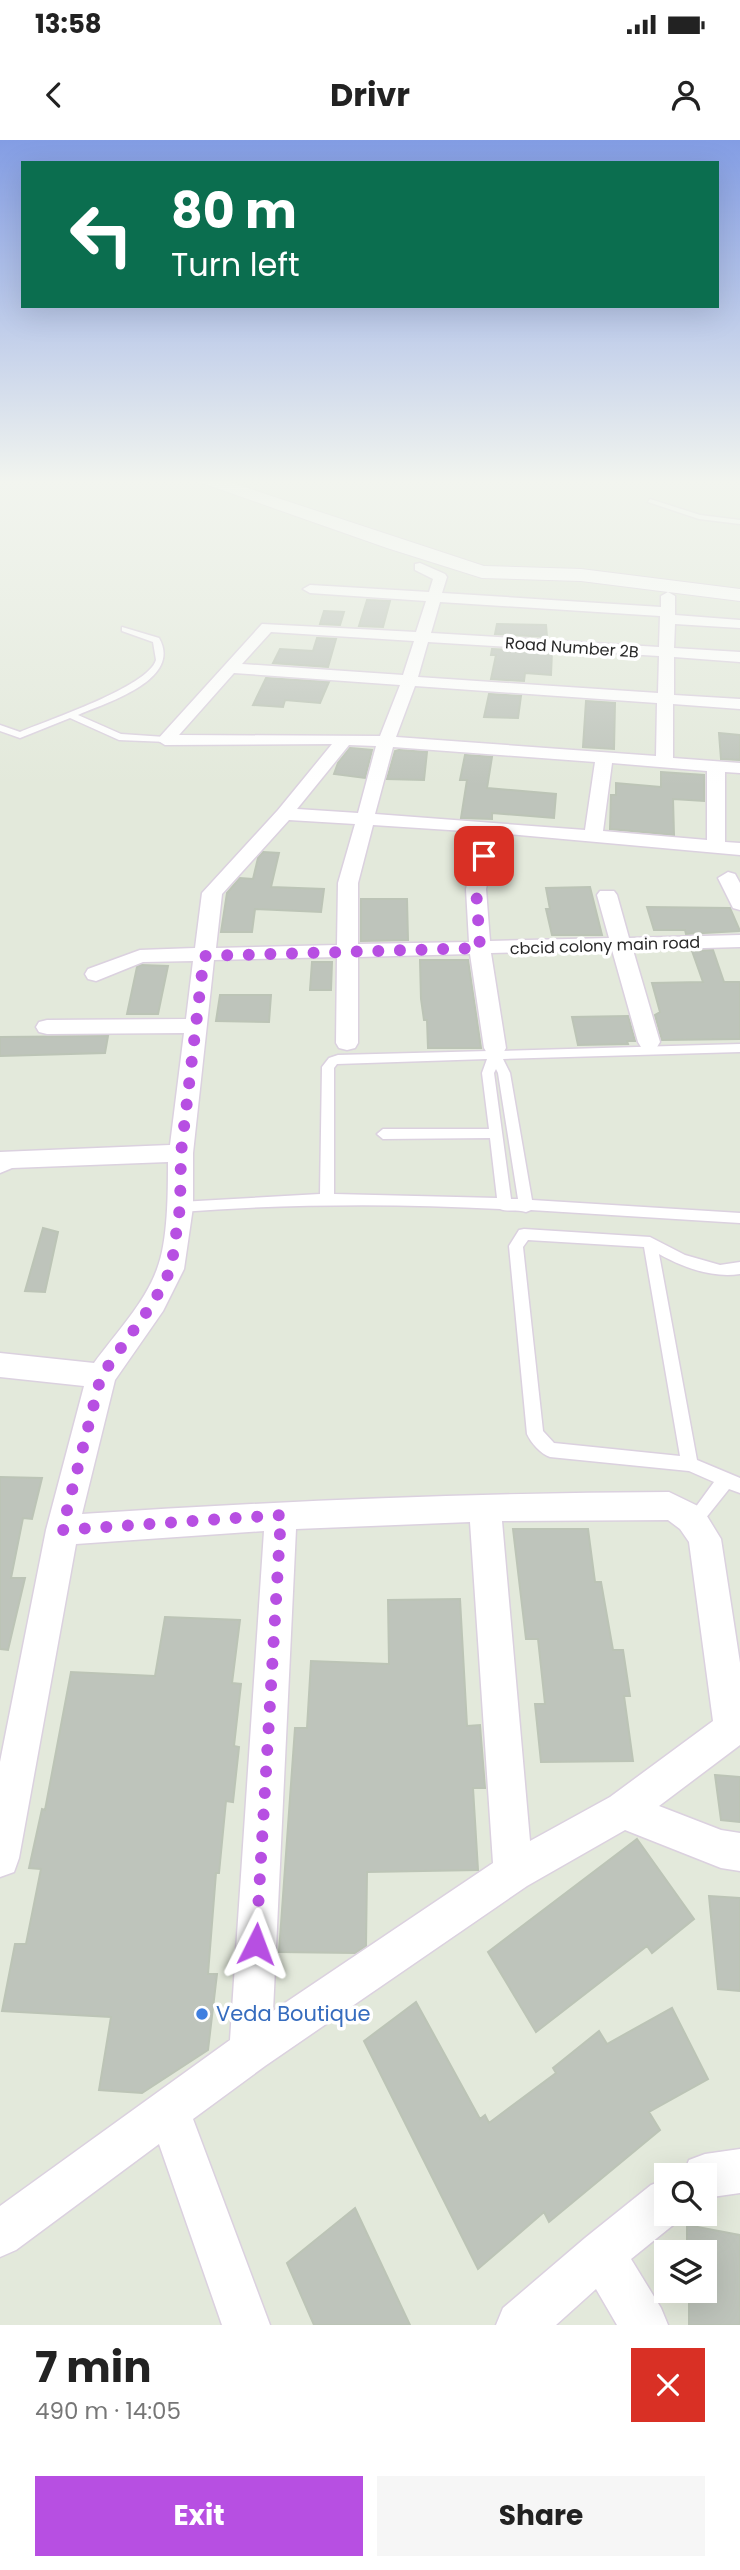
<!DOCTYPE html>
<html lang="en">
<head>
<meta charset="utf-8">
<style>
	:root { --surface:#fff; --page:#f6f6f6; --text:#222; --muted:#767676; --accent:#b74fe2 }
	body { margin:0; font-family:Poppins,sans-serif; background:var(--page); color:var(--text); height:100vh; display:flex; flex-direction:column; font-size:26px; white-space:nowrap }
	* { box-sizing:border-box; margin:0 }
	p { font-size:23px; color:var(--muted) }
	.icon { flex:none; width:38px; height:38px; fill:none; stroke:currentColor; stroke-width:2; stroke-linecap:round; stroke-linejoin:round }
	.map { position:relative; height:2185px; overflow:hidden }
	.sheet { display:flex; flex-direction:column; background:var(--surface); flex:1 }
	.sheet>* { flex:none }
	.guide { position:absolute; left:21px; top:21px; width:698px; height:147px; border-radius:0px; box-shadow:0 7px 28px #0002; background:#0b6e4f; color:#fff; overflow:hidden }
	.buttons { position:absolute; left:654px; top:2023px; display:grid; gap:14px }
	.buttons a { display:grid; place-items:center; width:63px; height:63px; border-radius:0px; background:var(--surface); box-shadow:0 7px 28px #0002; font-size:35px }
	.pin { position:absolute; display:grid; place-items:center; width:60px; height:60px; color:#fff; margin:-30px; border-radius:14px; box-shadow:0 4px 10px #0006 }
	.me { position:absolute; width:77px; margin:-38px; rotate:3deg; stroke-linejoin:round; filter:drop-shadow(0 0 5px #0008) }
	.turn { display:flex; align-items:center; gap:24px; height:147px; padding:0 35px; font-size:32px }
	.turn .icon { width:91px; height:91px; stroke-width:2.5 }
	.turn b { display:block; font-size:49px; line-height:60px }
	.round { display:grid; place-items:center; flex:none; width:74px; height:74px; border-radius:0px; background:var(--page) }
	.head { display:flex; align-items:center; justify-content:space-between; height:119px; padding:0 35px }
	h1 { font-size:42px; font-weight:700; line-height:52px }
	.cta { display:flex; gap:14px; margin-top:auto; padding:14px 35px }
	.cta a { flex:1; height:80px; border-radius:0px; background:var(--accent); color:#fff; font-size:28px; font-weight:700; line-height:80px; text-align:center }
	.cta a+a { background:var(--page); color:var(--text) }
	.status { display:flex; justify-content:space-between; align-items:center; height:49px; padding:0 35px; background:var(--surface); direction:ltr }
	.status svg { height:19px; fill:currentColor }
	header { display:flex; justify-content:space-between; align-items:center; height:91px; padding:0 35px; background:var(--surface); font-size:32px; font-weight:700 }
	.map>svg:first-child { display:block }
	.building { fill:#bec4bb; stroke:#bcc4b6; stroke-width:2 }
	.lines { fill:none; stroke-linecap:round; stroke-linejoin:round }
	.lane-casing { stroke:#dbd1df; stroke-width:3 }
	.street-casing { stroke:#dbd1df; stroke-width:3 }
	.secondary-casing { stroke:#dbd1df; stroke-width:2 }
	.lane { fill:#fff; fill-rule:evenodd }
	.street { fill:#fff; fill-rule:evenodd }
	.secondary { fill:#fff; fill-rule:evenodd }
	.route { stroke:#b74fe2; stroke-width:12; stroke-dasharray:0 21.6 }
	.shop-dot { fill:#3f7fe0; stroke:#fff; stroke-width:2.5 }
	.labels { text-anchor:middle; stroke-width:7; stroke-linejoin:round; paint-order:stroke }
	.far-street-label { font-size:16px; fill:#282828; stroke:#fff }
	.near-shop-label { font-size:21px; fill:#366cbe; stroke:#fff; text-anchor:start }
</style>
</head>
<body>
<div class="status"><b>13:58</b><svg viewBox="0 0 49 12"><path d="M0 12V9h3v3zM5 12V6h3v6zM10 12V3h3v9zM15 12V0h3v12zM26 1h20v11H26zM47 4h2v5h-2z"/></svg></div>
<header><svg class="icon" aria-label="back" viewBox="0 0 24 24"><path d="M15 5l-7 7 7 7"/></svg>Drivr<svg class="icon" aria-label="person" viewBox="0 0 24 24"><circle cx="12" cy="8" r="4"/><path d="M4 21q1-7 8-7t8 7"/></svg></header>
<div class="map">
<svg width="740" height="2185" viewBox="0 0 740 2185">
	<rect width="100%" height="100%" fill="#e3e9db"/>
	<path class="building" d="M367,460L390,461L383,487L359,486Z
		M324,471L344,472L340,485L320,484Z
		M497,484L546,485L547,497L495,494Z
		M317,498L336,499L328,527L273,523L280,509L313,511Z
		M492,509L552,512L551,535L525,533L524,541L491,539L496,515H491Z
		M266,538L329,542L320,563L285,560L283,567L253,565Z
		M489,554L521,556L518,578L484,577Z
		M586,561L615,563L614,609L583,607Z
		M719,593L740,595V620L721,619Z
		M350,608L372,610L365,638L334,634L338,623Z
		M399,610L427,612L424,640L387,639L395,611Z
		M465,615L492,617L487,648L556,654L554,678L492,673V679L461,678L467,640H460Z
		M661,632L704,635V661L673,659L674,695L610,689L611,655H616V643L661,647Z
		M459,693L477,694L472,712L456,711Z
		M263,712L279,713L271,747L324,749L321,772L255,769L252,792H221L227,753L240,738L253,739L258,718Z
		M590,747L602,795H552L546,769H550L546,748Z
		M361,759H407L408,800L361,801Z
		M647,767L730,768L740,791L686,794L685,790H654Z
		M713,810L724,842H740V899L662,900L655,875L660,872L652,843L703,842L692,811Z
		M420,820H468L481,908H428L427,880H424L421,859Z
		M312,822H332L331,850H310Z
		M141,825L168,826L158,874H127L137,827Z
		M220,855H271L269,882L216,881Z
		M628,876L635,901H627L628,904L578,905L572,877Z
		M108,896L105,913L0,916V897Z
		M43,1088L58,1092L45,1152L25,1151Z
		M0,1337L42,1338L32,1379L23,1378L11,1438H25L8,1510L0,1509Z
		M513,1389H588L595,1442H601L613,1510H623L630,1556H624L633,1621L541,1622L535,1564H545L538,1499H526Z
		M460,1459L467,1586L480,1585L485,1648H473L478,1730L367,1732L366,1806L355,1813L279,1812L295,1588H307L311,1521L389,1524L388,1460Z
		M165,1477L240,1480L232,1543L241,1544L234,1606L239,1607L233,1662L226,1661L219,1733H216L208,1834H217L208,1910L142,1953L99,1950L111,1877L2,1871L15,1804H26L41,1729L29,1728L42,1669L45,1670L71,1532L155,1536Z
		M715,1635L740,1637V1682L721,1680Z
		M637,1699L694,1779L652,1813L647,1806L536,1892L488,1812Z
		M709,1756L740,1758V1851L718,1849Z
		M416,1862L480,1979L485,1975L489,1983L556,1933L553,1928L599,1891L607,1904L672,1868L708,1939L649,1972L660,1990L549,2082L544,2072L478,2129L364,1901Z
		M355,2068L410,2185H314L287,2123Z
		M687,2085L740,2095V2185H689V2151H705V2112H687Z"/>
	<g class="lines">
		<defs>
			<path id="lane" d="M650,359L700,375L740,380V384L699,379L648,362Z
				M122,487L159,498C183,540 106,563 78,575L121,594L165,597L169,600L168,602L119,600L70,578L20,598L0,591V585L20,592C48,580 148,547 156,520L153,502L122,491Z
				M740,904V912L503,919L510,933L532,1060L740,1073V1083L531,1070L526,1072C517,1069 506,1072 500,1069C392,1063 287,1064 180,1072L173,1067L180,1062L320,1054L322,927L329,918L338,915L489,911L495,908L500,911ZM487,919L482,933L489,989H383L377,994L383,999L490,998L497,1058L334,1054V928L337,924ZM496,929L498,933L518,1059H511L494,933Z
				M524,1089L650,1097L685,1115L720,1125L740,1122V1134C712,1138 684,1128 659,1114L697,1320L740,1338V1353L729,1349L701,1384L695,1387L689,1384L687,1379L714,1342L689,1331L550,1317C541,1314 531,1303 527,1294L509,1106L519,1090ZM528,1100L644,1107L680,1316L554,1303L543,1291L523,1107Z"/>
			<path id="street" d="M420,423L445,434L447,437L442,453L661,467V456L668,452L675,456V475L740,480V488L675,484L674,508L740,512V522L674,517V555L740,559V569L673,564V618L740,623V633L725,632V702L740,703V715L498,693L486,749L490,801L609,798L597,755L600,751H614L617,755L629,798L740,795V807L633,810L660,902L657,907L649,909L641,907L638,902L612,810L491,813L506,908L503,913L495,915L487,913L484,908L470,814L358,817V903L355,908L347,910L339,908L336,903L337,817L214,820L193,1013V1067L184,1129L163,1171L115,1240L82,1374C278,1361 473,1353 669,1352L702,1368L721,1399L740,1523V1605L659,1666L721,1690L740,1693V1731L721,1728L625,1690L527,1746L265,1926L193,1979L270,2185H222L159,2004L16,2110L0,2117V2066L230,1900L264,1391L76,1404L19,1718L14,1732L0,1737V1622L46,1390L84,1246L0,1237V1213L94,1223C115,1194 145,1163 157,1129C168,1101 168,1053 168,1022L12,1028L0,1033V1012L170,1005L184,893L47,894L39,892L36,887L39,882L47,880L186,879L193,821L143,822L96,841L88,839L85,834L88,829L140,810L195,808L202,753L278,670L332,604L165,605L157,600L262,484L416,492L426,461L310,453L303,449L310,445L429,452L433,439L415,430V424ZM440,462L660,476L659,507L431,493ZM271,492L414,501L403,535L242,524ZM428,502L659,516L658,553L418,537ZM234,533L400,545L380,596L179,595ZM415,546L657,563L656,616L396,597ZM349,605L376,606L358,673L297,669ZM393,607L595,622L585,690L375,674ZM612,623L707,631V700L603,691ZM289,680L355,684L338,743L337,805L216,808L222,754ZM373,685L480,692L466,749L469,802L358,804V743ZM668,1380L680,1389L689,1402L713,1581L610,1657L530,1701L502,1381ZM470,1382L493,1723L273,1871L296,1389Z
				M728,732L735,734L740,743V770L733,768L718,738Z
				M740,2009V2053L705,2058V2035H683L689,2020L705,2014Z
				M667,2039V2074H684L683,2077L631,2119L661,2168L668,2185H617L596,2149L556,2185H496L503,2168L585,2098L651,2045Z"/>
			<path id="secondary" d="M197,339H220L484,426L581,429L740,449V461L581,441L482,438L387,408L199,342Z"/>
		</defs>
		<use href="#lane" class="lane-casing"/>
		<use href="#street" class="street-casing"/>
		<use href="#secondary" class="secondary-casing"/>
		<use href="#lane" class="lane"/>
		<use href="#street" class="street"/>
		<use href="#secondary" class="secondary"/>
	</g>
	<linearGradient id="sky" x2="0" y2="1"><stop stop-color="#839de4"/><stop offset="0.53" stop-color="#f2f5ef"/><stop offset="1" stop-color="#f2f5ef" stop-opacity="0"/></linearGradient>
	<rect width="740" height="645" fill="url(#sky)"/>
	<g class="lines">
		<path class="route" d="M256,1804L281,1375L62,1390L101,1236L153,1163L171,1129L180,1067L181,1013L204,816L480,808L476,748L484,716"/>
	</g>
	<circle class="shop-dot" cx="202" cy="1874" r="7"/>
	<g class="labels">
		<g class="far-street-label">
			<text transform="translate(572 507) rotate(4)" y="6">Road Number 2B</text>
			<text transform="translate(605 805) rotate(-2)" y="6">cbcid colony main road</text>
		</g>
		<g class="near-shop-label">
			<text x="216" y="1881">Veda Boutique</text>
		</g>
	</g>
</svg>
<div class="buttons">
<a><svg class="icon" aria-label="search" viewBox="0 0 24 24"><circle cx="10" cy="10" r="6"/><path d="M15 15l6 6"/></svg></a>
<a><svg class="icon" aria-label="layers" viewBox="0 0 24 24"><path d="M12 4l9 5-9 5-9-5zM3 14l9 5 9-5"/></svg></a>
</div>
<div class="pin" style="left:484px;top:716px;background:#d93025"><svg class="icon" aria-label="arrive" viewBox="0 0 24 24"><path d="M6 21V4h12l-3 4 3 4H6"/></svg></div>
<svg class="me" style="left:256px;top:1804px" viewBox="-20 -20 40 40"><path d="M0-17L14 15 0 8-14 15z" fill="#b74fe2" stroke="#fff" stroke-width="4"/></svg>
<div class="guide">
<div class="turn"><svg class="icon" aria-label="left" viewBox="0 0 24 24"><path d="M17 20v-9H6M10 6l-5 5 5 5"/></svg><div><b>80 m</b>Turn left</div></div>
</div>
</div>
<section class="sheet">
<div class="head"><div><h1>7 min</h1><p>490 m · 14:05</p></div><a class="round" style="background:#d93025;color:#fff"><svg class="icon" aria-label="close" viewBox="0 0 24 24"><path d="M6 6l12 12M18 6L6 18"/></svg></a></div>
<div class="cta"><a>Exit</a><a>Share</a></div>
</section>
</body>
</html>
